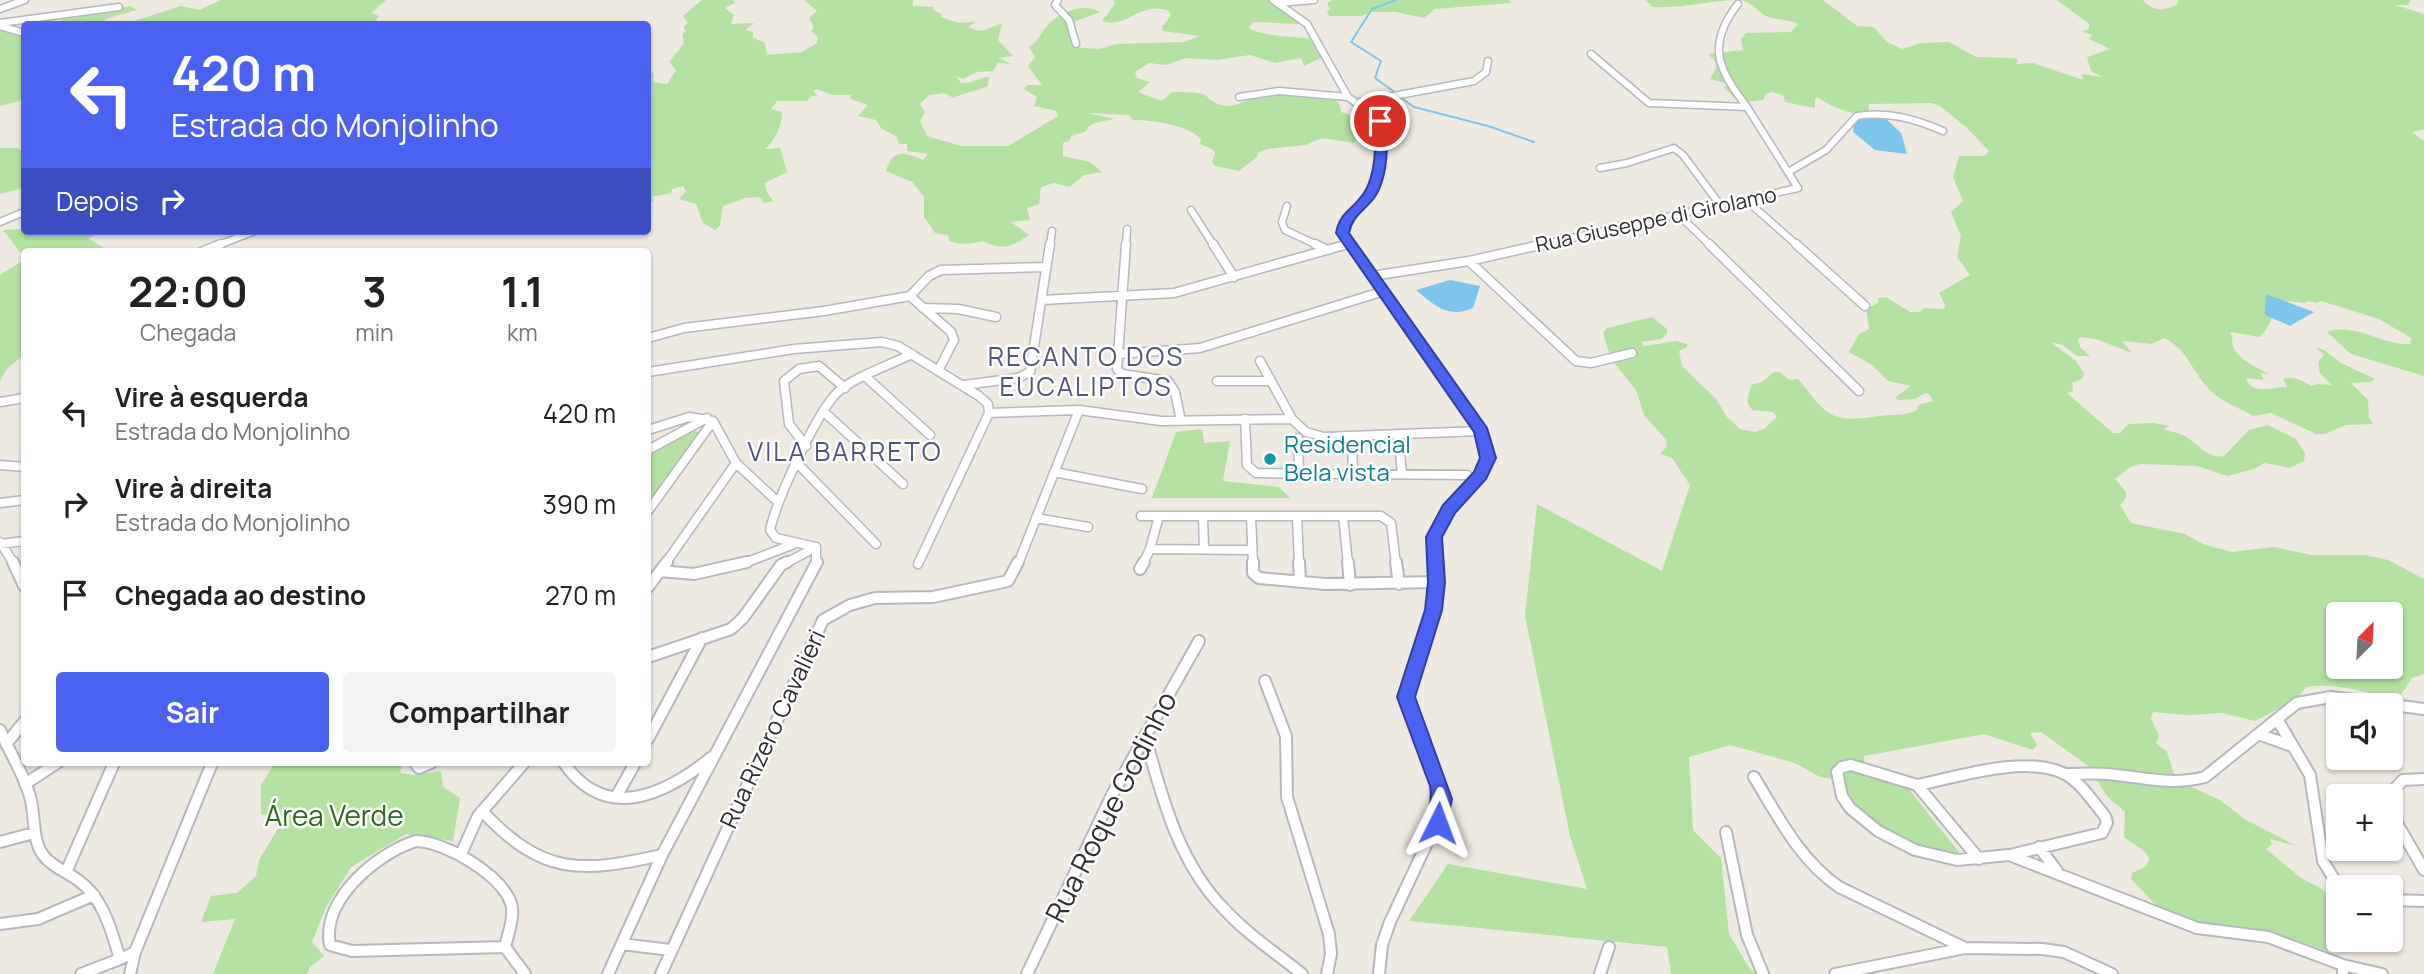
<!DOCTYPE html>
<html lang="pt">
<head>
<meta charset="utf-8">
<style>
	:root { --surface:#fff; --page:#f2f2f2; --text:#222; --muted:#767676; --accent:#4b61f2 }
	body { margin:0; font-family:Manrope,sans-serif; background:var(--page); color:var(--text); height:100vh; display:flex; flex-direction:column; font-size:26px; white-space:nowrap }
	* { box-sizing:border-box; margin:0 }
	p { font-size:23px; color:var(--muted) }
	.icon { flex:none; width:38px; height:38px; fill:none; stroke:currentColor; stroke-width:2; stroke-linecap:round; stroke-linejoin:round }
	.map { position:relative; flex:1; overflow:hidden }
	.drawer { position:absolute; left:21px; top:248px; width:630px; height:518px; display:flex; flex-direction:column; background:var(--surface); border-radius:7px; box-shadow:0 2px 5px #0004 }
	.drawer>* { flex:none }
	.banner { position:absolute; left:21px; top:21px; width:630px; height:214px; border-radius:7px; box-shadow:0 2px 5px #0004; background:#4b61f2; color:#fff; overflow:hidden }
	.needle { width:46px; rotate:24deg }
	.controls { position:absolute; left:2326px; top:602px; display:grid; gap:14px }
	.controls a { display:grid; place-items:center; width:77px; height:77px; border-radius:7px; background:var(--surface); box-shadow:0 2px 5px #0004; font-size:35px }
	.pin { position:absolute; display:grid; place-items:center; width:60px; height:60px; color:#fff; margin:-30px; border:4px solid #fff; border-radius:50%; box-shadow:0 2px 7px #0007 }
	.me { position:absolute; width:77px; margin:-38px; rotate:3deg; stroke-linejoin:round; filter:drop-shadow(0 0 5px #0008) }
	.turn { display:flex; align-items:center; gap:24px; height:147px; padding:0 35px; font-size:32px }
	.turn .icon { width:91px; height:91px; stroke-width:2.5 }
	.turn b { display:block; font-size:49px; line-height:60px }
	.then { display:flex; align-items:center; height:66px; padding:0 35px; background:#0003; gap:14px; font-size:26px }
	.eta { display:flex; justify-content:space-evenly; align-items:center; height:119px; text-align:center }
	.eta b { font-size:42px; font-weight:700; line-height:49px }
	.button { display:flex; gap:14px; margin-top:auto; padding:14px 35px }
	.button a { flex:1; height:80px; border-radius:7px; background:var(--accent); color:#fff; font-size:28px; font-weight:700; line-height:80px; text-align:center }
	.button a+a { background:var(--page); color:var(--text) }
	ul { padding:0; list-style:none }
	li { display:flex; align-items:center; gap:21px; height:91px; padding:0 35px }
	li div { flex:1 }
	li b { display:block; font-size:26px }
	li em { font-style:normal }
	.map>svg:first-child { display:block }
	.green { fill:#b4e1a1; fill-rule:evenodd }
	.water { fill:#7bc6ea }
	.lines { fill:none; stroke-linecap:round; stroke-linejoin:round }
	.stream { stroke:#7bc6ea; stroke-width:2 }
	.street-far2-casing { stroke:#b5b7c0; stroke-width:9 }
	.street-far1-casing { stroke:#b5b7c0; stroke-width:11 }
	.street-casing { stroke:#b5b7c0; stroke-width:14 }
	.street-far2 { stroke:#fff; stroke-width:6 }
	.street-far1 { stroke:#fff; stroke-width:8 }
	.street { stroke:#fff; stroke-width:10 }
	.route { fill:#4b61f2; stroke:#313f9d; stroke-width:2 }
	.culture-dot { fill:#0f9aa8; stroke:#fff; stroke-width:2.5 }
	.labels { text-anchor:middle; stroke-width:5; stroke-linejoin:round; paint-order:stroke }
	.far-street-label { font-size:21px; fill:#2e2e2e; stroke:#fff }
	.culture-label { font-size:24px; fill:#0d838f; stroke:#fff; text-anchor:start }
	.street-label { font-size:24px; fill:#2e2e2e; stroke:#fff }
	.neighbourhood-label { font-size:26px; letter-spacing:2px; fill:#4f557d; stroke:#fff }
	.near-street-label { font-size:28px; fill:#2e2e2e; stroke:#fff }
	.near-park-label { font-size:28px; fill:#2a6a1f; stroke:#fff }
</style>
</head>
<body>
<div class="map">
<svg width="2424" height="974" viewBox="0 0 2424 974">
	<rect width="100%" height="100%" fill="#eee9e1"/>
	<path class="green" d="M221,0H386L371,13L379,16L374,24H125L181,6L199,10Z
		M702,0H733L735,3L725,8L734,15L731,24L754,23L745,30L753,32V38L765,43L767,55L802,52L817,43L818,37L811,31L814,27L809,18L817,11L804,0H913V6L934,7L933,10L941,14V17L958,23L976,22L968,27C986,36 986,26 1002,24L998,40L1013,56L999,58L1011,64L998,63L993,71L977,72L963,79L956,76L961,83C972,84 979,77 989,77L988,86C977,91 966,92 953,98L945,93L929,95L920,104L925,112L920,121L927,136L961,146H1008L1058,116L1056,111L1034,106L1037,97L1024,89L1028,85H1042L1028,66L1035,57L1029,47C1039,41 1040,33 1047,26C1058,12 1084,2 1100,12L1076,21L1068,31L1077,41L1072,47L1100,49L1116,44L1184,42L1200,36L1163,31L1162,27L1171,15L1169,11C1140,0 1127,30 1102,21L1115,4L1113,0H1269L1296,18L1299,24L1253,22L1249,28C1264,37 1299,37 1317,39L1316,50L1323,57L1304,66L1301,58L1275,63L1250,55L1217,60L1186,58L1166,65L1149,63L1135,72L1137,78L1150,82L1138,92L1162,101L1172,92C1180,92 1202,92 1205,95C1219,108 1229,109 1249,100V96C1274,90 1298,96 1323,99L1317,93C1328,97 1341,98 1341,112L1364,119L1357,129L1358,135L1354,143L1322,138L1305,145L1268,149L1258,153L1257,157L1239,171L1215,166L1212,162L1215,153L1212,149L1200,144L1201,140C1191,125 1151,120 1133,120L1129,115L1088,113L1114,119C1103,122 1091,120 1085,132L1071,136L1069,141L1063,143V156L1090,162L1102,172L1084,175L1070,187L1054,183L1041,187L1039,204L1027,208L1030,220L1011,222L1029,235C1012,247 1001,251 983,241C971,244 961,245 949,241L948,235L935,233L924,217V197L912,182L886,171C893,148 904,152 923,160L928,154L907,151V144H899L897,137L881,128L876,120L858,116L868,105L850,99L851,95H832L817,89L813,91L818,96H811L807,101H777L771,109L782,112C782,126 775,140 765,149L780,148L787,172L765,183L766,190L773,201L765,203L759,197L745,198L723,206L720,225L715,230L703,223L696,204L679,199L686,191L683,186L672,189L671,193L652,197L653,201L648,204V69L654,74L653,82L667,84L676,70L669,62L684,43L682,34L686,31L683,27L688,23L683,16Z
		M1333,0H1509L1511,3L1435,9L1424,18L1396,12H1372L1361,16H1329L1327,11L1330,9L1327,3Z
		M1646,0H1823L1857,26L1874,27L1887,42L1902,49L1921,43L1949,42L1976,57L2014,58L2018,60L2016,64L2033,63L2083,80L2082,74L2102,77L2091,71L2087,57L2110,49L2089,39L2092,35L2082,31L2089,29V24L2057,0H2143C2153,12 2165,11 2178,4V0H2411L2408,5H2395L2424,14V129L2412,132L2424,141V376L2351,354L2327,332C2352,321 2384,346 2410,344L2411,338L2379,319L2321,301L2316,303L2308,301L2305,303L2281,300C2277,309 2266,332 2260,337L2230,332C2234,339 2231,343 2234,349C2241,361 2257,367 2269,374L2260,373L2264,380L2246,378C2252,396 2271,387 2287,387L2283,379C2293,375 2303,381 2311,386L2318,384L2331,385L2320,373L2318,362L2324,355L2315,347L2324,350L2341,363L2375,379L2371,382L2351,383L2368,400L2369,417L2373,424L2346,425L2325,434H2316L2271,413L2253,416C2240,408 2222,402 2211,391C2191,372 2190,351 2164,338L2152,344L2122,341L2132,353L2096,339L2081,337L2078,339L2080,347L2090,356H2077L2063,345L2051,342L2076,361L2084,373L2082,379L2072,383L2073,391L2067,393L2113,433H2120L2128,424L2154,423L2170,426L2165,428V430C2173,432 2181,433 2188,438C2200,446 2208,459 2224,456L2249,430L2268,425L2296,439L2305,453L2304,461L2290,468L2264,463L2254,469L2227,476L2197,466L2140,464L2130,467L2115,479L2126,492V498L2120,505L2131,523L2185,534L2203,544L2232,552L2274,547L2311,555H2365L2388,560L2424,579V674L2412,678L2398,699C2367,694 2338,682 2306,687L2296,700L2255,721L2222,713L2187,715L2153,712L2151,718L2159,736L2156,743L2167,752L2176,780L2220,800L2246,820L2297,846L2270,839L2272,844L2266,849L2301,878L2320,888L2338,901V940H2345L2340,951L2332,952L2268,932L2187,924L2154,903L2131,879L2132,873L2145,867L2150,859L2145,852L2124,837L2125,812L2107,796L2087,765L2041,732L2030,733L2037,745L2033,750L1984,734L1864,756L1866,769L1907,787L1962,856C1950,854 1936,853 1924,849C1891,839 1854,813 1842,780L1820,777L1795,763L1730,745L1689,757L1693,830L1721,858L1729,934L1748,966L1756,974H1671L1667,947L1409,921L1448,864L1587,889L1570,836L1525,616L1537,504L1662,571L1690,485L1672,458L1660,454L1667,446L1666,440L1644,415L1636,390L1611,359L1603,333L1607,328L1652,317L1667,329V334L1661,339L1642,342L1644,346L1676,341L1687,344V347L1679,351L1682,366L1716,399L1727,417L1740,429L1755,432L1764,429L1777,417L1773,412L1752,410L1747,402L1751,385L1762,382L1774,372H1779L1790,380L1798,379C1829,417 1829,423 1880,416C1897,413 1899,418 1917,410L1918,405L1933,401L1929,394L1925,393L1915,399L1897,400L1896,397L1911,386L1888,381L1872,365L1849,352L1859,334L1869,329L1866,309L1878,303V298L1886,297L1910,312H1920L1924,308L1944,309L1945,305L1939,293L1970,275L1957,257L1961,236L1951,212L1963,201L1953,177L1959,156H1985L1989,151L1967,128L1940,106L1932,103L1869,104V115C1848,114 1834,108 1817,97L1815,99V108L1785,102L1783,95L1772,92L1766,94L1763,100L1739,103L1724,87L1729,84L1710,79L1716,68L1715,61L1708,54L1743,50L1741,39L1746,33L1791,32L1798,24C1788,19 1776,20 1766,16C1756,11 1752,1 1739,0C1710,0 1681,9 1652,7ZM2338,614H2390V667H2338Z
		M130,6L137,10L105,19L103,24H59L62,20L57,18L86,11C98,18 116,9 130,6Z
		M19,19L17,26L24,29V100L0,106V27Z
		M0,148H17L24,152V188L0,194Z
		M24,229L63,233L100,231L89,239L107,250L24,252V257L3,230Z
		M24,260V354L5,371L0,381V275Z
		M1202,429L1204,443L1230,441L1223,481L1279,487L1290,498H1152L1176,432Z
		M694,430L698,432V436L648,503V454Z
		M275,763H402L400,773L413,775L441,771L443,787L460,798L453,841L406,834L351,867L326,907L312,942L324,956L310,967L307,974H213L235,919L201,922L211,896L237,893L256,876L259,860L282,822L261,814V785Z"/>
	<path class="water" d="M1855,117H1884L1901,133L1907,154L1875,150L1853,132Z
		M1450,280L1480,286L1473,308C1449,319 1435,306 1416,290Z
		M2266,294L2314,312L2290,326L2265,315Z"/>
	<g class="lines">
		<path class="stream" d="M1396,0L1372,9L1351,42L1381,61L1375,78L1396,93
			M1400,97L1414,107L1488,126L1534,142"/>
		<defs>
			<path id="street-far2" d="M1058,0L1055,5L1069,20L1076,44
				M1273,0L1307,24L1348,97L1377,118L1382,125L1380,160L1374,185L1343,227L1342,233L1351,246
				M1279,3L1314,0
				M1738,4C1705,46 1719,70 1747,107
				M0,9L25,0
				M0,23L119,7
				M0,26L24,33
				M1239,97L1279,91L1348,97
				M1356,103L1474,81L1486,72L1488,61
				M1600,168L1627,163L1674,148L1683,155L1721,206
				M1790,171L1826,150L1857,116C1888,111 1915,119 1943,131
				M1747,201L1798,246
				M1287,206L1282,222L1285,230L1319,246
				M1191,210L1214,246
				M1679,215L1711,246
				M0,222L24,212
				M216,246L255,231
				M1050,246L1052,231
				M1126,246L1127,229
				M1342,246L1349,244
				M1536,246L1798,188L1747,107L1649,103L1591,54"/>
			<path id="street-far1" d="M1126,244L1117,369L1122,374L1168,381L1175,392L1181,421
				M1213,244L1234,277
				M1315,244L1327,250
				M1350,244L1481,431L1488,458L1480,475L1449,509L1434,537L1436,564
				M1709,244L1859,391
				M1796,244L1865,306
				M201,252L221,244
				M1469,261L1576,361L1591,363L1632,353
				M1372,276L1469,261L1544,244
				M910,296L929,276L941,270L1046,267
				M910,296L951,332L954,340L938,371
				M1042,300L1174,293L1348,244
				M923,308L958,309L996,317
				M648,338L684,328L824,311L910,296
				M1118,354L1200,348L1381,292
				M1260,361L1292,419
				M648,372L794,349L882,342L898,346L979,396L988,404L989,413
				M867,378L930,435
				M1217,381H1271
				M964,385L1018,378L1030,372L1050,244
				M0,402L24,398
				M823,411L903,484
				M1245,419L1247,465L1256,473L1467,475
				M648,430L689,417L713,421L736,463L778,502
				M1298,438L1299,473
				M1352,443L1353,473
				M1399,443L1402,474
				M806,446L789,424L784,381L799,369L819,366L845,388
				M648,450L707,418
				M798,464L876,544
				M0,465L24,467
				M1054,472L1142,489
				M0,503L24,500
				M648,511L713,421
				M1141,516H1381L1391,523L1396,564
				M1203,516L1204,549
				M1251,516L1253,564
				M1297,516L1299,564
				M1343,516L1348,564
				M1036,518L1088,527
				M0,542L14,564
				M0,544L24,541
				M816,547V564
				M1150,549L1252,550
				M665,564L736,463
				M742,564L794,544
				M784,564L816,547L776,538L770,530C776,502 818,408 840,390C855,377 892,364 912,354
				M918,564L989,413L1079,410L1161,421L1292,419L1306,432L1324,437L1481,431
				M1018,564L1079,410
				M1143,564L1150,549L1159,516"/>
			<path id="street" d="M13,562L24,586
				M1253,562V573L1259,578L1325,584L1437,582
				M1299,562L1300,582
				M1348,562L1350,585
				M1396,562L1399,584
				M1140,569L1144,562
				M660,571L694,574L747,562
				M648,587L667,562
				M648,657L731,629L743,618L781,565L787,562
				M1265,681L1286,736L1287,797L1329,934L1331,954L1327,974
				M2277,719L2310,775L2323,861L2339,887
				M0,730C9,751 22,771 29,793C36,813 31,838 43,855C52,867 67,872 78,880C104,899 111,930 120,959L135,952
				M2261,735L2292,746
				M1145,736C1162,797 1178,862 1224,909C1247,934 1276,953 1302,974
				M648,739L702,638
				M6,744L24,722
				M415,763L419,768L431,763
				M564,763C606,824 666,794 712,757
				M2064,774C2079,774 2093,773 2108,774C2141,777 2172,786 2205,777L2297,703L2331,697L2424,709
				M1754,777C1779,818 1799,859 1839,887L1965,948L2042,949L2064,952L2112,974
				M25,784L57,763
				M1917,785L1851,765L1842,767L1837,772L1842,796L1850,808L1878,831L1915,850L1957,860L2009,855L2197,928L2268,937L2343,965V974
				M2388,796L2403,780L2424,779
				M616,797L635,763
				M482,811C543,876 580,873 662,855
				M2390,811L2424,870
				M1726,832L1747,935L1763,974
				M416,841C446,842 500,874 511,903C515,916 508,934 505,947L352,951L330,945C321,900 377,853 416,841Z
				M0,842L34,833
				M2039,847L2057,871
				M461,854L478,816L524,763
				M1979,859L1917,785C1958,777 2023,755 2063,773C2080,781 2093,802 2105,816L2107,823L2102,833L2010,855
				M66,872L114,763
				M2390,900L2424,901
				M0,924L38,919L94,895
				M622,944L670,950
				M505,947L525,974
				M2343,965L2382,974
				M81,974L120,959
				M130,974L135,952L212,763
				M608,974L662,855L817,562
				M661,974L823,620L850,605L875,598L933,597L1008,581L1018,562
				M1027,974L1112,795L1199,641
				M1379,974L1382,945L1390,922L1442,811L1439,786L1406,697L1431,623L1437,582L1436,562
				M1600,974L1609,947
				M1835,974L1965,948"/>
		</defs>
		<use href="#street-far2" class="street-far2-casing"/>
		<use href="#street-far1" class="street-far1-casing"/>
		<use href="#street" class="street-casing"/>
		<use href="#street-far2" class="street-far2"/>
		<use href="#street-far1" class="street-far1"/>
		<use href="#street" class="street"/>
	</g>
	<path class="route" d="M1380,118L1386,121C1388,145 1388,178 1374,198C1364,211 1352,216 1349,233L1487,428L1496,458L1486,479L1455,513L1442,537L1445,582L1442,610L1415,697L1452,799L1445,829L1438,832L1431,829C1426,817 1433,801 1430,786L1397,697L1425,610L1428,582L1426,537L1443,505L1474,472L1480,458L1474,432L1336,233C1340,211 1353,210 1364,193C1376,174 1376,143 1374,121Z"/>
	<circle class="culture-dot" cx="1270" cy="459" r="7"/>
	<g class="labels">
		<g class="far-street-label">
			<text transform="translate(1656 220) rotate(-12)" y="7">Rua Giuseppe di Girolamo</text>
		</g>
		<g class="culture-label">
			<text x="1284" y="453">Residencial<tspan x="1284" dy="28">Bela vista</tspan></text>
		</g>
		<g class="street-label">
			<text transform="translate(773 729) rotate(-65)" y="8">Rua Rizero Cavalieri</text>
		</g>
		<g class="neighbourhood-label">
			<text x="1086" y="366">RECANTO DOS<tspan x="1086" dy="30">EUCALIPTOS</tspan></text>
			<text x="845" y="461">VILA BARRETO</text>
		</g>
		<g class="near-street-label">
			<text transform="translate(1111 807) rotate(-63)" y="10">Rua Roque Godinho</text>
		</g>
		<g class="near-park-label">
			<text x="334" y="826">Área Verde</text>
		</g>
	</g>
</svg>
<div class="controls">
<a><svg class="needle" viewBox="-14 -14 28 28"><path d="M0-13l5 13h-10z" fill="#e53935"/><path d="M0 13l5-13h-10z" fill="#767676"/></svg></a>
<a><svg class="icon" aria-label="sound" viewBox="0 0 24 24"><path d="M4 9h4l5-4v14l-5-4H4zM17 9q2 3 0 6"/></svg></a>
<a>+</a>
<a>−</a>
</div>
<div class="pin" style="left:1380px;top:121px;background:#d93025"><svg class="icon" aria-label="arrive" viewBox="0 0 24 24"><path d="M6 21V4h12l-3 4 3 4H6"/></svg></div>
<svg class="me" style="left:1438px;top:823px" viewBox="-20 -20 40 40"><path d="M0-17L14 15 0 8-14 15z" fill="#4b61f2" stroke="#fff" stroke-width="4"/></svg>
<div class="banner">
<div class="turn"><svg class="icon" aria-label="left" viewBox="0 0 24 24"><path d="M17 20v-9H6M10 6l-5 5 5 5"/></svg><div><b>420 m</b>Estrada do Monjolinho</div></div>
<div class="then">Depois<svg class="icon" aria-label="right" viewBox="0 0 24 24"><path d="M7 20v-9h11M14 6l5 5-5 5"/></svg></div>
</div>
<section class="drawer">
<div class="eta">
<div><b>22:00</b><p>Chegada</p></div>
<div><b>3</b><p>min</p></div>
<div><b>1.1</b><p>km</p></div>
</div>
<ul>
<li><svg class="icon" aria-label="left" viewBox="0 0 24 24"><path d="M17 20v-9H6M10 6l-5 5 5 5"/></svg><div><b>Vire à esquerda</b><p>Estrada do Monjolinho</p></div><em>420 m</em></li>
<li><svg class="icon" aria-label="right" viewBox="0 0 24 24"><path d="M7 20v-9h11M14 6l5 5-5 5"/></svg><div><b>Vire à direita</b><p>Estrada do Monjolinho</p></div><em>390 m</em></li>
<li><svg class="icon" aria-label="arrive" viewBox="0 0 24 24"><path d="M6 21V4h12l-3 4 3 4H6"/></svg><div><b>Chegada ao destino</b></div><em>270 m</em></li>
</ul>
<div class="button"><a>Sair</a><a>Compartilhar</a></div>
</section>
</div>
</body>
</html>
